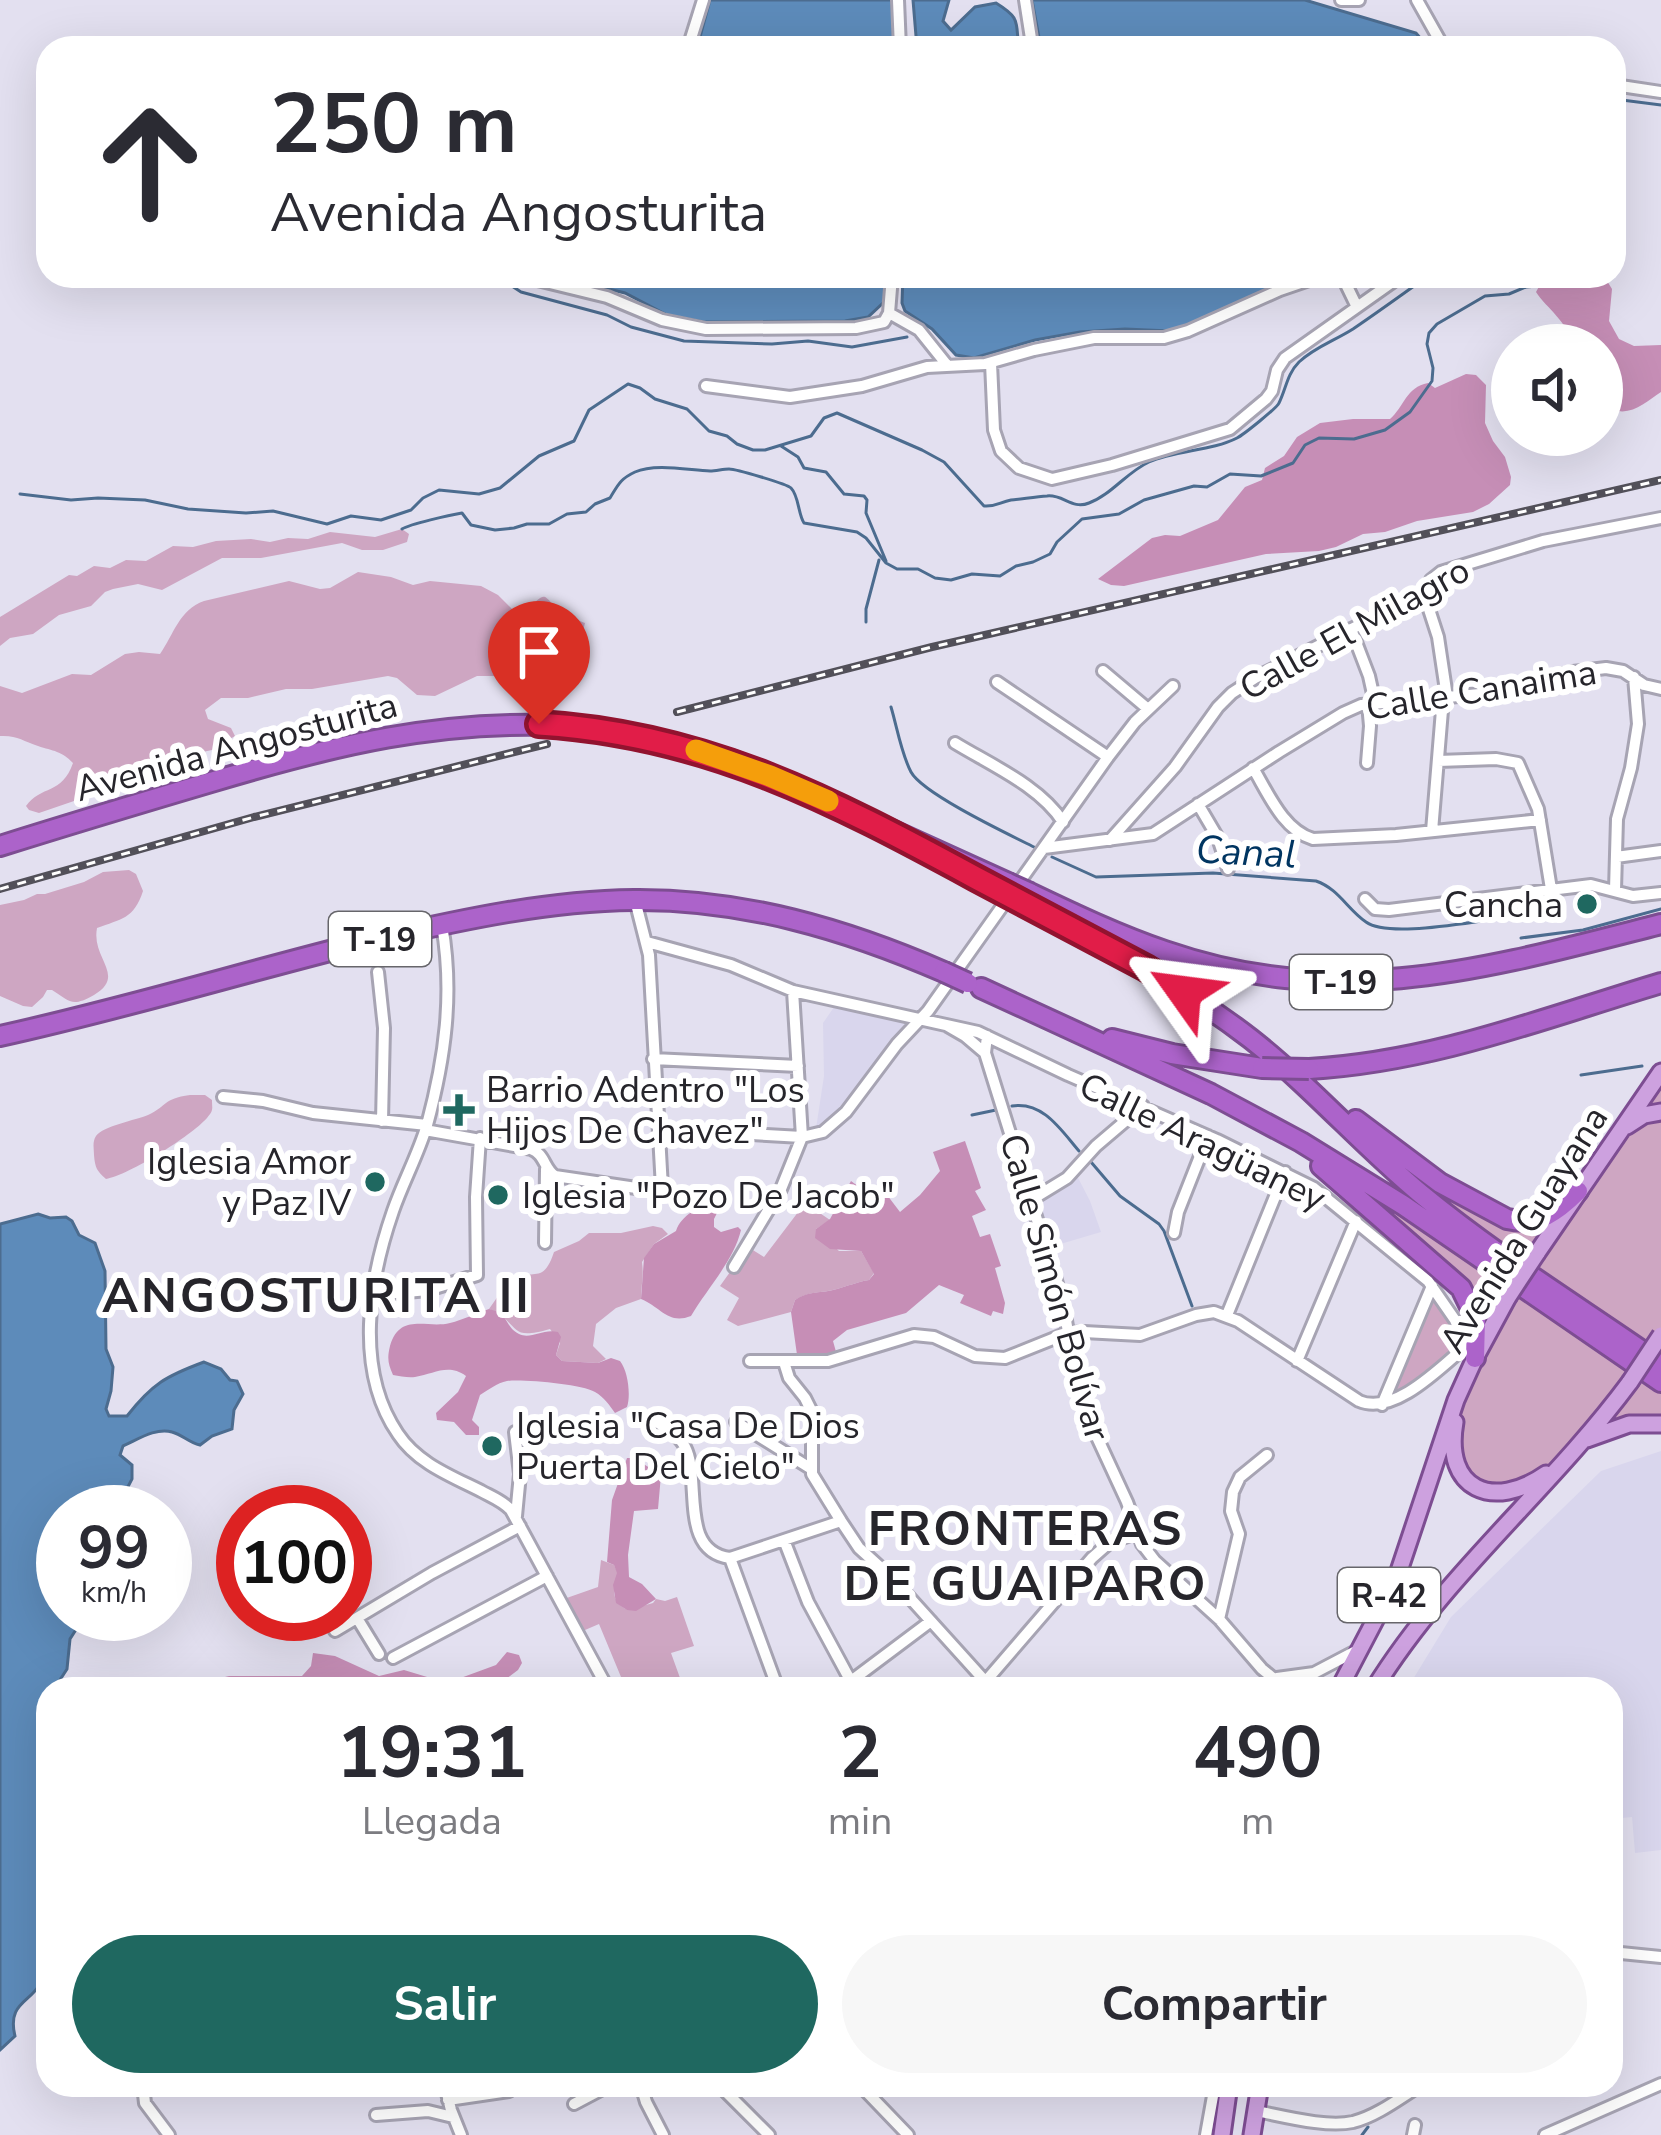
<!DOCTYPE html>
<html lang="es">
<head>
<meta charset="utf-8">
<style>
	:root { --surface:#fff; --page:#f7f7f7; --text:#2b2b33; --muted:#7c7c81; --accent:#1f6860 }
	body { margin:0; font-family:"Nunito Sans",sans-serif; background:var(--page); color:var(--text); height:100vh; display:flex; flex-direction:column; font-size:45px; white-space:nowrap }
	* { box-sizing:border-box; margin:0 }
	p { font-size:39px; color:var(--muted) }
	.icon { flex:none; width:66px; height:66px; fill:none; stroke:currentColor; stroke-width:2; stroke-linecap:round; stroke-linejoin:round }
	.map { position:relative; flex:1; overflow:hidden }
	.details { position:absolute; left:36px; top:1677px; width:1587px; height:420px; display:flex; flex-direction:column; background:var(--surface); border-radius:36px; box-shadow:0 12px 48px #0002 }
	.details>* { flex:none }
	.top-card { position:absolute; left:36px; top:36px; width:1590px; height:252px; border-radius:36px; box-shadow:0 12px 48px #0002; background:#fff; color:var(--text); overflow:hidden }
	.tools { position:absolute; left:1491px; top:324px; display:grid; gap:24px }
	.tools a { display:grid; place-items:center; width:132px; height:132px; border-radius:50%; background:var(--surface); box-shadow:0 12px 48px #0002; font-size:60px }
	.speed { position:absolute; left:36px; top:1485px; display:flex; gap:24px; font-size:60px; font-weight:700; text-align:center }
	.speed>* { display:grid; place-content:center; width:156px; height:156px; border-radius:50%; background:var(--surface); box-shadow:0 12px 48px #0002; line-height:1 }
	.speed small { font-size:30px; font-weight:400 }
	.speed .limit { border:18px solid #d22; background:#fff; color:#111 }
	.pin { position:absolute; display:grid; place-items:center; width:102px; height:102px; color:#fff; margin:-123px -51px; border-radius:50% 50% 50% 0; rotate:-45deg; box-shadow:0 0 12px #0007 }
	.pin .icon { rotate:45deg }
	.me { position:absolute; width:132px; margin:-66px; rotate:301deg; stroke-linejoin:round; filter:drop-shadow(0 0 9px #0008) }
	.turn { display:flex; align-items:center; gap:42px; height:252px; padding:0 36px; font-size:54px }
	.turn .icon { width:156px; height:156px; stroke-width:2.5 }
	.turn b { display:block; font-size:84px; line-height:102px }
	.eta { display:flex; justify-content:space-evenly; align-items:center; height:204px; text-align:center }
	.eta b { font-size:72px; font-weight:700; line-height:84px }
	.cta { display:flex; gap:24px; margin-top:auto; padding:24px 36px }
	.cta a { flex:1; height:138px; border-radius:72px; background:var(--accent); color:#fff; font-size:48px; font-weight:700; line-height:138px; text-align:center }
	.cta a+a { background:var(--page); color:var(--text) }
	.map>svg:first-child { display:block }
	.built { fill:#d9d6ed }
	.green { fill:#cea6c2 }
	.forest { fill:#c68eb6 }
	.water { fill:#5d8bba; stroke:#4c6c8f; stroke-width:3 }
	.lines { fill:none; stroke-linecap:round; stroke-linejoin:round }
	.stream { stroke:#4c6c8f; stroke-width:3 }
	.minor-casing { stroke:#a7a4b3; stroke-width:16 }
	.primary-casing { stroke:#7d4d92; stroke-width:21 }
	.motorway-casing { stroke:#7d4d92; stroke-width:24 }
	.minor { stroke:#fff; stroke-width:10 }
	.primary { stroke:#cda1df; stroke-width:15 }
	.motorway { stroke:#ac63ca; stroke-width:18 }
	.rail-casing { stroke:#525059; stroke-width:8 }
	.rail { stroke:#fff; stroke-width:3; stroke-dasharray:9; stroke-linecap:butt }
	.primary-bridge-casing { stroke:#7d4d92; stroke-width:21; stroke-linecap:butt }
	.motorway-bridge-casing { stroke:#7d4d92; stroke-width:24; stroke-linecap:butt }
	.primary-bridge { stroke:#cda1df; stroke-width:15 }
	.motorway-bridge { stroke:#ac63ca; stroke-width:18 }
	.route-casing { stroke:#92132f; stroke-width:30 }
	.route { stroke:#e11d48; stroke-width:21 }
	.slow { stroke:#f59e0b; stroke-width:21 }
	.poi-dot { fill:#1f6860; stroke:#fff; stroke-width:4.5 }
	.labels { text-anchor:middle; stroke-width:12; stroke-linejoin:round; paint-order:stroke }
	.shield { fill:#fff; stroke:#67666b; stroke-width:3 }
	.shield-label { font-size:33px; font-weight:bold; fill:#26252b }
	.street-label { font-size:36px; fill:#26252b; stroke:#fff }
	.poi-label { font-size:36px; fill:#26252b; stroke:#fff; text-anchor:start }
	.water-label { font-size:39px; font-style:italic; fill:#003561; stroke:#fff }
	.district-label { font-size:48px; font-weight:bold; letter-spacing:3px; fill:#26252b; stroke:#fff }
</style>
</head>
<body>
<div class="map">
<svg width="1661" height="2135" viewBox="0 0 1661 2135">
	<rect width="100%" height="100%" fill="#e3e0f0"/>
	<path class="built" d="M839,1000L916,1021L859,1096L815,1135L824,1076L823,1023Z
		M1074,1170L1090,1201L1101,1232L1047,1248L1031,1200Z
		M1661,1451V1850L1635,1853L1632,1817L1611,1819V1689H1407L1451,1617L1601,1471Z"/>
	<path class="green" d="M402,529L409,534L407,542L383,550H362L342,543L261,558H222L162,590L138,584L113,589L105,592L91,606L59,615L33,634L10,638L0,646V617L69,575L77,576L94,566L110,568L126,560L146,561L173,546L193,547L216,541L251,539L270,542L288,538L308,539L330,532L375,537Z
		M358,572L391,577L413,585L430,581L481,586L498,595L516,613L524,614C550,585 541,598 564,614C566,616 583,622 585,623L581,639L524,669L507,676H477L435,696L417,695L397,678L388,676L312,689H286L248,698H221L205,710L208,719L231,728L235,736L212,750L174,758L142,775L107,786L74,801L39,813L29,810L26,806C41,785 62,795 73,763C62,751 53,751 38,746C23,741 17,735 0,736V686L22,693L72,674L91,675L125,654L139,652L160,654C174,634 179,610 204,601L289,581L320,589L330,588Z
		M129,870L136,874L143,891C134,919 121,919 97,928C91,959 127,975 94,995C71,1008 70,1001 52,990H47L43,997L32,1007L23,1006L0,996V905L24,900L37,894H45L84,882L103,872Z
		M1661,1072V1364L1470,1231L1334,1101L1420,1170L1521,1216L1562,1204Z
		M190,1095H205L212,1100C212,1109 214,1110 207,1118C191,1136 129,1175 106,1179C97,1171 95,1168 94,1155C94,1149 92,1142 96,1136C103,1126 136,1120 148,1115C169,1105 162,1099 190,1095Z
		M1301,1142L1661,1382V1424L1643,1422L1574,1452L1510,1492L1466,1479L1454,1429L1471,1367L1473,1307Z
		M805,1203L830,1220L816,1229L839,1251H861L874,1273L869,1280C857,1282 848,1286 837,1289C819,1294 812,1290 795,1300L791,1312L738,1326L727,1320L739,1298L720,1286L748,1247L764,1257Z
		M653,1226L662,1228L668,1234L654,1244L642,1262C644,1276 641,1286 641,1299L616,1308L596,1324L593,1346L606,1359L598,1363L562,1361L556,1355L560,1343L550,1329C506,1342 522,1323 489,1309L510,1279C535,1268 543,1285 554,1252L579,1241L589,1233H621Z
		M1432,1286L1466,1346L1446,1363L1382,1405Z
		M601,1560L614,1565L618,1573C612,1589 611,1602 628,1610L653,1603L656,1599L665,1601L677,1597L694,1646L671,1653L684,1689H626L599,1624L578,1633L561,1600L598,1587Z"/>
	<path class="forest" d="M1552,276H1604L1612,289L1609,321L1619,339L1634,346L1661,345V392C1647,401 1632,416 1614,410L1602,391V345H1569C1573,326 1547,309 1536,292L1542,281Z
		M1466,374L1476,375L1486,385L1485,423L1493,441L1505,457L1511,477L1510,485L1489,504L1473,512L1417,521L1385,532L1363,534L1336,547L1319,551L1266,554L1124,586L1111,585L1098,579L1152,538L1165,535L1180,536L1218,520L1245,487L1262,480L1265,468L1284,456L1297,437L1320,423L1353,419H1390C1404,407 1406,387 1428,383L1435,388Z
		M965,1141L981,1188L975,1191L986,1210L972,1216L980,1237L990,1234L1001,1266L995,1268L1005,1303L1003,1314L993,1311L991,1316L960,1303L964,1295L939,1285L906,1313L847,1330L833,1341L838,1359L798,1362L791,1312L795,1300C810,1290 820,1294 837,1289C848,1286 857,1282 869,1280L874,1274L861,1251L830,1249L815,1238L816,1229L830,1219L851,1181L870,1195L881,1187L900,1212L920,1195L940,1171L933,1152Z
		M714,1201L720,1207L714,1219V1227L721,1232L738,1227L741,1230C734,1260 707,1289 691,1316C668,1325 661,1307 641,1299L644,1258L654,1244L676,1231C681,1215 699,1207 714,1201Z
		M489,1309C510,1314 504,1326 519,1334C531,1340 543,1328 558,1332L561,1337L556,1355L562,1361L598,1363L611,1358L620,1361C628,1371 631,1395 627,1407L615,1413C610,1406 604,1397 595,1392C581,1384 522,1379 507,1381C497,1383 488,1390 480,1395L472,1420L479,1427V1435H466L454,1422L437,1420L436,1413L458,1392L466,1376C448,1363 434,1374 415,1377C408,1378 400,1376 393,1375C388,1364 387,1358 390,1346C400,1312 427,1329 450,1323C463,1320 476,1313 489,1309Z
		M627,1458H634L661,1475L658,1509L634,1511L628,1555L629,1577L642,1584L656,1599L636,1611L627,1610L616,1603L613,1585L617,1573L614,1565L607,1562L612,1500Z
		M507,1652L519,1655L522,1663L518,1670L493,1689H222L225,1677L229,1676H302L311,1666L313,1653L335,1656L379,1676L404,1670L447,1683L496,1665Z"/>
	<path class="water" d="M710,0H892L894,48H697Z
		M913,0H949L943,21L951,30L975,7L996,3C1022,19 1015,22 1019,48H917Z
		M1032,0H1305L1416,33L1429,48H1041Z
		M555,276H886L884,302L868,317L845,321L703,322L667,315L625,293Z
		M903,276H1301L1232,308L1170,331L1125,329L1080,332L1035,340L974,358L956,355L932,329L905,311L902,303Z
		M38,1214L50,1218L66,1217L72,1221L79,1235L95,1243L105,1271L106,1349L113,1367L111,1391L106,1409L109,1416H127C152,1384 166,1376 204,1362L221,1369L230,1380L237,1381L243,1394L234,1410L232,1429L212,1436L200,1445C188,1442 183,1435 172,1432C156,1427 137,1440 123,1446L120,1455L132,1465V1479L115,1512H63V1614H86L70,1639L67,1669L54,1689H48V1964L44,1966C43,2005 5,1995 15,2036L0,2050V1224Z"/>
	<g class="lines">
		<path class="stream" d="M1614,99L1661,105
			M468,276H477
			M497,276L521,292L607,315L631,327L684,341L772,344L808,341L852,347L907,337
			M781,446L798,457L804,468L826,472L844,494L864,496L867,500L866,513L886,561
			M20,494L71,500L98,498L145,500L188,509L246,513L273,511L327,524L351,516L381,520L411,510L423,498L439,490L479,494L500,488L539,456L574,441L589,410L628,384L640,388L655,399L687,409L709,431L727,436L737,444L753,450H765L811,436L824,418L837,413L922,450L944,462L984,506C996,507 1000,502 1011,500C1021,499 1036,497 1047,496C1063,494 1072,510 1089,503C1111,495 1127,472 1149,462C1175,450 1212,451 1237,438C1243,435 1277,408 1279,403C1286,389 1287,374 1299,362C1315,347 1334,341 1353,329C1378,312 1403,294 1428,276
			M402,529C410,524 450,515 462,513L471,525L495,530L514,528L527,524H549L567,514L586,512L595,504L610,498C618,485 620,479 635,472C655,463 688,470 710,471C716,471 723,469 729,469C736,469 787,484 791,488C799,496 798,514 804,523L857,532L866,538L886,563L897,569H918L935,578L951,580L972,574L1000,576L1016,566L1033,562L1050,554L1057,542L1082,519L1119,514L1144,500L1194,486L1207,487L1230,474L1261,476L1293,463L1305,445L1319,438L1354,439L1385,430L1410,412L1432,381L1433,368L1427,344L1429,333L1437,324L1485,296L1509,294L1526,287L1561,284
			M866,622V609L879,560
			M891,707C897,727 901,753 911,772C923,794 1010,835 1036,848
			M1052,857L1096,877L1213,873L1316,881C1339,889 1347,909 1366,922C1388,938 1468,922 1497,919
			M1521,938L1583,930L1661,909
			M1581,1075L1642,1066
			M1012,1106C1043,1101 1061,1130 1079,1151
			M972,1115L996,1110
			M1091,1162L1120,1196L1159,1224L1164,1231L1192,1306
			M1362,2135L1368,2127"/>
		<defs>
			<path id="minor" d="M898,0L900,48
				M1025,0L1032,45
				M1341,0H1359
				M1417,0L1444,48
				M688,48L703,0
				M1614,85L1661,92
				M521,276L607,297L662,320L706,329L856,328L884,322L889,313L892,276
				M1342,276L1357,307
				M889,313L919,330L947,365
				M991,363L994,430L1001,451L1019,468L1052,479L1112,465L1230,429L1266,399L1272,391L1277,370L1285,358L1401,276
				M706,386L790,397L862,386L927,367L985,364L1034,350L1094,338H1164L1188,331L1280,290L1321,276
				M1425,597L1438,637L1447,697
				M1351,629L1369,676L1375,703
				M1103,671L1148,709
				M997,682L1108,757
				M955,743C991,765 1040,786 1063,822
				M1438,761L1496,759L1518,763L1538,809L1551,889
				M1367,763L1370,726L1368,704
				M1253,768C1268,793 1283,830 1313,839L1396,835L1540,820
				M1198,804L1218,838L1228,869
				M1432,831L1443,698
				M1110,840L1175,767L1218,707L1232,693L1255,678L1389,610L1425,597L1431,580L1441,572L1543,541L1661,518
				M1044,848L1153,834L1279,752L1343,713L1361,705L1480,694L1573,672L1606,668L1623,671L1644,685L1661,689
				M1616,857L1661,851
				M1615,890L1617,819L1631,768L1638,724L1634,677
				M1365,899L1375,909L1389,910L1591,885L1633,896L1661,893
				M442,925C454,994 445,1058 427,1125C418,1155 403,1182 393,1211C369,1280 354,1370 398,1434C417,1463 451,1476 481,1491C492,1497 503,1501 511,1510L608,1689
				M647,942L731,965L793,991L946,1025L965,1036L985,1053
				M378,972L384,1028L382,1121
				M937,1023L978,1032L1068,1075L1217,1140L1314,1188L1428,1281L1455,1320L1467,1348
				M987,1036L985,1053L1063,1303L1078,1390L1090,1422L1127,1502L1142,1544L1155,1561L1219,1619L1262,1669L1273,1678L1299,1689
				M653,1059L798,1066
				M223,1097L263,1101L313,1113L427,1125
				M425,1130L531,1149C545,1154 544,1169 555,1176L643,1189L662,1188L649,955L635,900
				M659,1134L734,1133L802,1137L823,1132L846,1112L897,1044L928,1011L1108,757L1135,722L1173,686
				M1031,1200L1067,1178L1096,1146L1143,1106
				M1174,1233L1178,1212L1208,1136
				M545,1243L546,1169
				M734,1267L781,1189L802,1137L793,991
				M373,1295L428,1290L477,1275L476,1197L480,1138
				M1227,1315L1285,1172
				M750,1361H828L914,1335L934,1337L975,1356L1005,1358L1065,1334L1084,1332L1140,1335L1196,1315L1214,1312L1238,1321L1359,1401C1394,1416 1440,1368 1466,1346
				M1297,1361L1356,1221
				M784,1362L789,1378L805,1398L812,1412V1474L841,1521L859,1548L892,1578L985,1681
				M1382,1405L1432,1286
				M655,1421C666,1428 679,1435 685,1447C702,1480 678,1551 730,1558
				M736,1422L810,1468
				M516,1516L520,1474L515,1432L612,1431
				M784,1540L808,1602L855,1689
				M730,1558L778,1689
				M730,1558L841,1521
				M357,1618L379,1654
				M1219,1619L1239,1534L1231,1511L1233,1492L1240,1477L1267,1455
				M335,1631L432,1573L520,1526
				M393,1658L547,1576
				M1277,1678L1314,1673L1354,1652
				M851,1681L931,1621
				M979,1689L1092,1558L1109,1543L1138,1532
				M1611,1952L1661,1957
				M143,2085L145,2103L169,2135
				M445,2085L451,2110L461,2135
				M641,2085L646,2102L663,2135
				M719,2085L769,2135
				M860,2085L908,2135
				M448,2100L509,2091L512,2085
				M574,2104L610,2085
				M1256,2111C1283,2116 1326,2128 1353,2122C1377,2116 1400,2098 1421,2085
				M376,2115L428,2111L453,2117
				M1206,2135L1215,2085
				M1413,2135L1415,2125
				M1545,2135L1661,2084"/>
			<path id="primary" d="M1627,1126L1644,1115L1661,1112
				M1537,1253L1661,1072
				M1455,1422C1443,1490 1493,1511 1546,1474
				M1587,1439L1629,1424H1661
				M1339,1689L1396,1580L1456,1400L1475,1358L1508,1297
				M1374,1689C1445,1574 1550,1490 1630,1382
				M1222,2135L1229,2085
				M1252,2135L1260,2085"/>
			<path id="motorway" d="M674,744L731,760L770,775L1008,883
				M0,846C70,824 140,803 211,782C331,746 443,718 571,726
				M1030,893C1074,914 1118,935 1165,951C1342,1012 1488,968 1661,924
				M1023,903C1102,945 1180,984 1251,1039C1312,1087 1362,1145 1421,1194C1496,1256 1581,1308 1661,1364
				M981,988L1211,1094L1301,1142L1403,1205L1661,1382
				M0,1036C128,1008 254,969 381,938C465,919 548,901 634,900C743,899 845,929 944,972
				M1112,1039L1172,1054L1262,1068
				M1309,1069C1433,1062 1544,1018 1661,983
				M1356,1120L1440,1183L1507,1219C1539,1226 1557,1212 1578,1191
				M1321,1166L1461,1288L1476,1319L1475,1358"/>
		</defs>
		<use href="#minor" class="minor-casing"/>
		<use href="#primary" class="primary-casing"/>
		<use href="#motorway" class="motorway-casing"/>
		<use href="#minor" class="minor"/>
		<use href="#primary" class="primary"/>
		<use href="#motorway" class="motorway"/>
		<defs>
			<path id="rail" d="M677,712L932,647L1661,480
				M0,889L254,817L547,744"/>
		</defs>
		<use href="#rail" class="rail-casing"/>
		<use href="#rail" class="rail"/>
		<defs>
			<path id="primary-bridge" d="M1508,1297L1537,1253
				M1630,1382L1661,1335"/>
			<path id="motorway-bridge" d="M571,726L625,733L674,744
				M1008,883L1030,893
				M944,972L968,983
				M1262,1068L1309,1069"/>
		</defs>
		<use href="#primary-bridge" class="primary-bridge-casing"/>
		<use href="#motorway-bridge" class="motorway-bridge-casing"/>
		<use href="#primary-bridge" class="primary-bridge"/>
		<use href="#motorway-bridge" class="motorway-bridge"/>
	</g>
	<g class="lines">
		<defs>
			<path id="route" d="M539,724C706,734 832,800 976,878C1032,908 1089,938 1146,968L1184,992"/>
		</defs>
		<use href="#route" class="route-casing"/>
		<use href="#route" class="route"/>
		<path class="slow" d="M696,750L770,776L828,801"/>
	</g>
	<g class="poi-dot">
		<circle cx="1587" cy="904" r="12"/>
		<path d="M453 1092h12v12h12v12h-12v12h-12v-12h-12v-12h12z"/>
		<circle cx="375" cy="1182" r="12"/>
		<circle cx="498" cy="1195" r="12"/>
		<circle cx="492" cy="1446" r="12"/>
	</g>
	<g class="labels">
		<g class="shield">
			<rect x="329" y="912" width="102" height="54" rx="9"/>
			<rect x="1290" y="955" width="102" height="54" rx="9"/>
			<rect x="1338" y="1568" width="102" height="54" rx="9"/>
		</g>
		<g class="shield-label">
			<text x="380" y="951">T-19</text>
			<text x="1341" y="994">T-19</text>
			<text x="1389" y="1607">R-42</text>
		</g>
		<g class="street-label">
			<text transform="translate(1354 628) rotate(-29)" y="13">Calle El Milagro</text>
			<text transform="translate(1481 689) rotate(-9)" y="13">Calle Canaima</text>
			<text transform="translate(236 746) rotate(-15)" y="13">Avenida Angosturita</text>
			<text transform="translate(1203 1141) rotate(26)" y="13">Calle Aragüaney</text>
			<text transform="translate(1523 1229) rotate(-58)" y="13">Avenida Guayana</text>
			<text transform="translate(1056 1287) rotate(74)" y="13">Calle Simón Bolívar</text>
		</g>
		<g class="poi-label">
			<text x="1563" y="917" text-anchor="end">Cancha</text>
			<text x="486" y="1102">Barrio Adentro "Los<tspan x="486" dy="41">Hijos De Chavez"</tspan></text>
			<text x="351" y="1174" text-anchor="end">Iglesia Amor<tspan x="351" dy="41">y Paz IV</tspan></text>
			<text x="522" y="1208">Iglesia "Pozo De Jacob"</text>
			<text x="516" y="1438">Iglesia "Casa De Dios<tspan x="516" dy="41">Puerta Del Cielo"</tspan></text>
		</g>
		<g class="water-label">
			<text transform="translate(1246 851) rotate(3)" y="14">Canal</text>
		</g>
		<g class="district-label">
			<text x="317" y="1312">ANGOSTURITA II</text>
			<text x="1026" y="1545">FRONTERAS<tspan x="1026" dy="55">DE GUAIPARO</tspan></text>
		</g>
	</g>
</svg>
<div class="tools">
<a><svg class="icon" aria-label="sound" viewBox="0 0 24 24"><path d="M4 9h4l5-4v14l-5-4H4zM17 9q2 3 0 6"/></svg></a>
</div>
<div class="speed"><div>99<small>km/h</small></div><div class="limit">100</div></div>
<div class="pin" style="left:539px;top:724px;background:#d93025"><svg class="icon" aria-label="arrive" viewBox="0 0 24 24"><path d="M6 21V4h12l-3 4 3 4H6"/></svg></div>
<svg class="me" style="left:1184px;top:992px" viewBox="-20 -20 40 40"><path d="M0-17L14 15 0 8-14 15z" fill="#e11d48" stroke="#fff" stroke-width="4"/></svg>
<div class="top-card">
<div class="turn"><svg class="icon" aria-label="ahead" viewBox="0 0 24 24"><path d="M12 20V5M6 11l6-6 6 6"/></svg><div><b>250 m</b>Avenida Angosturita</div></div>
</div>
<section class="details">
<div class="eta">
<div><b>19:31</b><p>Llegada</p></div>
<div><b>2</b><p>min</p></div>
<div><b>490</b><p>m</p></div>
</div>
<div class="cta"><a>Salir</a><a>Compartir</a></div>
</section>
</div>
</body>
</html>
